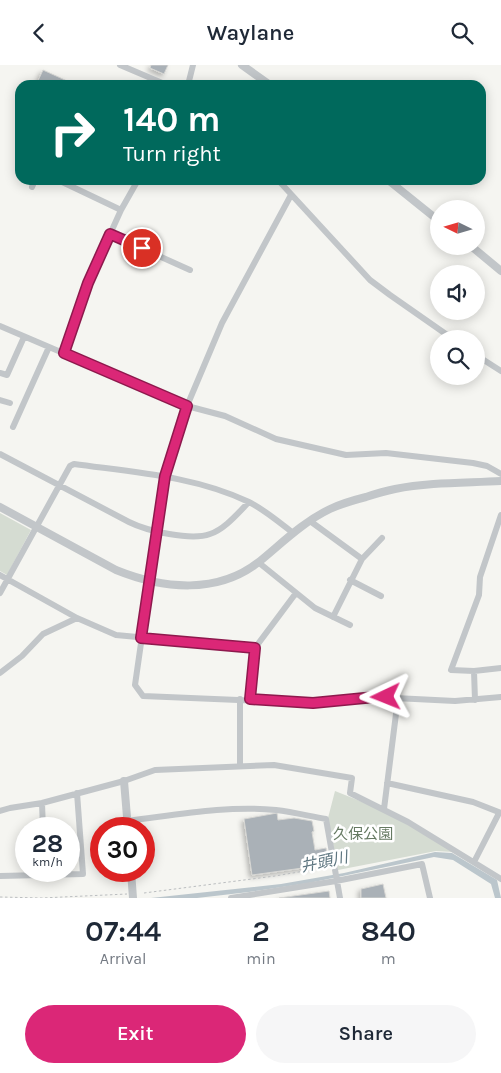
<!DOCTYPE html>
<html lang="en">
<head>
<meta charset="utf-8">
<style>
	:root { --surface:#fff; --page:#f6f6f7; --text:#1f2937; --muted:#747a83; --accent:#db2777 }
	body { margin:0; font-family:Karla,"Noto Sans JP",sans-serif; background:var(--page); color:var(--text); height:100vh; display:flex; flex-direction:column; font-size:19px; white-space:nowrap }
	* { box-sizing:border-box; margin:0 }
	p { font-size:16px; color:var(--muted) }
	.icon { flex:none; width:28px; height:28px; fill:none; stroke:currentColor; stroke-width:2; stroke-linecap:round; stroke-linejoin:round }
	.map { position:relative; height:833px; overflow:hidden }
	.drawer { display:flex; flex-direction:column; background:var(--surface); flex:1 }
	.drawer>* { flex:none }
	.guide { position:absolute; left:15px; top:15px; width:471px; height:105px; border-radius:15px; box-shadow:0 2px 12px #0003; background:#00695c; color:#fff; overflow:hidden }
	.needle { width:32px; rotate:275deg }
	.fabs { position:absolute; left:430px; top:135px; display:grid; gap:10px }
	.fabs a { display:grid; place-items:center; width:55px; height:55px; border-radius:50%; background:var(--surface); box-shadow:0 2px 12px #0003; font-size:25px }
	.speed { position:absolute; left:15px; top:752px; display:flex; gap:10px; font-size:25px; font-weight:700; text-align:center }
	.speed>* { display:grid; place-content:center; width:65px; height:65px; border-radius:50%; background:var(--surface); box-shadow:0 2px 12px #0003; line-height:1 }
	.speed small { font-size:12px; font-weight:400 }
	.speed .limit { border:8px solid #d22; background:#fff; color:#111 }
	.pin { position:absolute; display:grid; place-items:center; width:42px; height:42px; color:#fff; margin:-21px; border:2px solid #fff; border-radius:50%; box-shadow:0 1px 5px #0007 }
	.me { position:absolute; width:55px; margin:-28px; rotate:268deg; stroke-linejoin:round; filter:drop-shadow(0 0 4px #0008) }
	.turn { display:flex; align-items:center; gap:18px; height:105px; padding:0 25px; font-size:22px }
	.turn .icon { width:65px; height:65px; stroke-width:2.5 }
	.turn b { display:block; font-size:35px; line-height:42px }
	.eta { display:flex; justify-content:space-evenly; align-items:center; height:85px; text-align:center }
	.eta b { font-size:30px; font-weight:600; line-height:35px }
	.action { display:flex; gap:10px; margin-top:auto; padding:10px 25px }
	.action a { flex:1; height:58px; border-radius:30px; background:var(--accent); color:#fff; font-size:20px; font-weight:600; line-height:58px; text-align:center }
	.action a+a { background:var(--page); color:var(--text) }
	header { display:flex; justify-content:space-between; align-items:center; height:65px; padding:0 25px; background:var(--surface); font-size:22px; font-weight:600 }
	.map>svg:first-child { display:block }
	.green { fill:#d5dcd2 }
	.water { fill:#bbc6cc }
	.building { fill:#aab1b7; stroke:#d6d6d3; filter:url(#shadow) }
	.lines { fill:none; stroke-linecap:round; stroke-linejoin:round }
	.path { stroke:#bbbec0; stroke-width:1; stroke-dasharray:2.5 2.5; stroke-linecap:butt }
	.minor { stroke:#c2c6c9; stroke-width:6 }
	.tertiary { stroke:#c2c6c9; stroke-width:8 }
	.route-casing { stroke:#8e194d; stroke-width:12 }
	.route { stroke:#db2777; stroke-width:9 }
	.labels { text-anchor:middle; stroke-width:5; stroke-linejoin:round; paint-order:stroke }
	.park-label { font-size:15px; fill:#667a62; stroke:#fff }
	.water-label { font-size:16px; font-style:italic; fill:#5e7680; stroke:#fff }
</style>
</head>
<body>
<header><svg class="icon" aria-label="back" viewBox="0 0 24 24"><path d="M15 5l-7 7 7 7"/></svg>Waylane<svg class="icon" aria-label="search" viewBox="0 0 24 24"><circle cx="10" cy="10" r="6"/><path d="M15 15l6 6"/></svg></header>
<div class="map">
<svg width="501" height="833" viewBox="0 0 501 833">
	<defs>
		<filter id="shadow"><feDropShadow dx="-2.5" dy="2.5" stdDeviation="2.5" flood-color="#0004"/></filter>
	</defs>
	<rect width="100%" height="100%" fill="#f5f5f1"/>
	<path class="green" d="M0,448L31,465L7,510L0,506Z
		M335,726L410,756L453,787L436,786L338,805L328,753Z"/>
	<path class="water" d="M435,787L452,788L497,815L501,833H495L491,819L453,795L434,792L309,818L249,827L197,833H151L281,819L344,808Z"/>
	<path class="building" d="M151,0H168L164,9L150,3Z
		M43,5L76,20H36Z
		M277,748L278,755L294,753L312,756L314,766L312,767L315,785L326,783L327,791L316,793L317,801L252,810L244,754Z
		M383,819L386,833H361V824Z
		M329,826L330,833H279Z"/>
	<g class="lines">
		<path class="path" d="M144,828L275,811L328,802
			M0,832L42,833L127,829"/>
		<path class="minor" d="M120,0L167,20
			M188,20L193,0
			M58,115L121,145
			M278,115L370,215L390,230L453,274
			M32,122L35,115
			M291,130L222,258L187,341L165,411L135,620L143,631L313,638L375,632L455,636L501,632
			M110,169L190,205
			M0,261L187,341L225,351L276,374L346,390L386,388L473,398L487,401L501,409
			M64,289L88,218L121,145L138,115
			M476,290L501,306
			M0,308L7,310L24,272
			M0,335L10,338
			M13,362L49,282
			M0,389L129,457C147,466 191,476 210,469C225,464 238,448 249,437
			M501,450L480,512L479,530L451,605L474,606L501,603
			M310,456L362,494L333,552
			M362,494L382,473
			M258,497L315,543L350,560
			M0,510L77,553L116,570L255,583
			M350,515L381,531
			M0,528L70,401L74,399C132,407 195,411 249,437C265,445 279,457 293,468
			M474,606L475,635
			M0,608L22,591L43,569L77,553
			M251,634L255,583L296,528
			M240,700V634
			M387,718L473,737L501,748
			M42,738L43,764
			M384,744L398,633
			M0,746L10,743L42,738L124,716L155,705L274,700L352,713L350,728L408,757L501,814
			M127,756C176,750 227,740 276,745C293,747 309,751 326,754L340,833
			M474,797L499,748
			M0,811L83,809L77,728
			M231,833L336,816L422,799L430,833"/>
		<path class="tertiary" d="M242,0L270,20
			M388,115L439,156
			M471,181L501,206
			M0,442L116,505C163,524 218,530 260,496C282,478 303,457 330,444C341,439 354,435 366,432C375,429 385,426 395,424C430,417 466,418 501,416
			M124,716L128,764
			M131,806L133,833"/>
	</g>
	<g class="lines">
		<defs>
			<path id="route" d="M142,183L110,169L88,218L64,288L187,341L165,411L141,573L255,583L250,634L313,638L375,632H386"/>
		</defs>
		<use href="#route" class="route-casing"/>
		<use href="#route" class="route"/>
	</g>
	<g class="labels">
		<g class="park-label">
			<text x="363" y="774">久保公園</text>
		</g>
		<g class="water-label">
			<text transform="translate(324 796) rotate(-12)" y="6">井頭川</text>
		</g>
	</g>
</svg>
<div class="fabs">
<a><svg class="needle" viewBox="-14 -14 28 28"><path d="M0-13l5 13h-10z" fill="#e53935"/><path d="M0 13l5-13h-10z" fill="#747a83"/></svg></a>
<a><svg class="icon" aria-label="sound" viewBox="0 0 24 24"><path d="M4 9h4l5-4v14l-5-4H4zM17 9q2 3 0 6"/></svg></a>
<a><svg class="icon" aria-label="search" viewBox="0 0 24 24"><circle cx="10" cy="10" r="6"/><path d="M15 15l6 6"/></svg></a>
</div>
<div class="speed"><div>28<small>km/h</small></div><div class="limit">30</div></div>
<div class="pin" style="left:142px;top:183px;background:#d93025"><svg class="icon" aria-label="arrive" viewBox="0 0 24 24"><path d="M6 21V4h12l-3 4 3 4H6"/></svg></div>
<svg class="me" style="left:386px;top:632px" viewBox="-20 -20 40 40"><path d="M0-17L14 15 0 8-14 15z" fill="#db2777" stroke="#fff" stroke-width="4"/></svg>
<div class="guide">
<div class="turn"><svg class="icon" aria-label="right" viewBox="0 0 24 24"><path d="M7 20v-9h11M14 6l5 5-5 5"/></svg><div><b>140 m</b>Turn right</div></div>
</div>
</div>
<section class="drawer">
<div class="eta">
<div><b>07:44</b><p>Arrival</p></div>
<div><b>2</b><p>min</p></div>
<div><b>840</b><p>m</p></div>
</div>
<div class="action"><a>Exit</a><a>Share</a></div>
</section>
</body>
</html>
